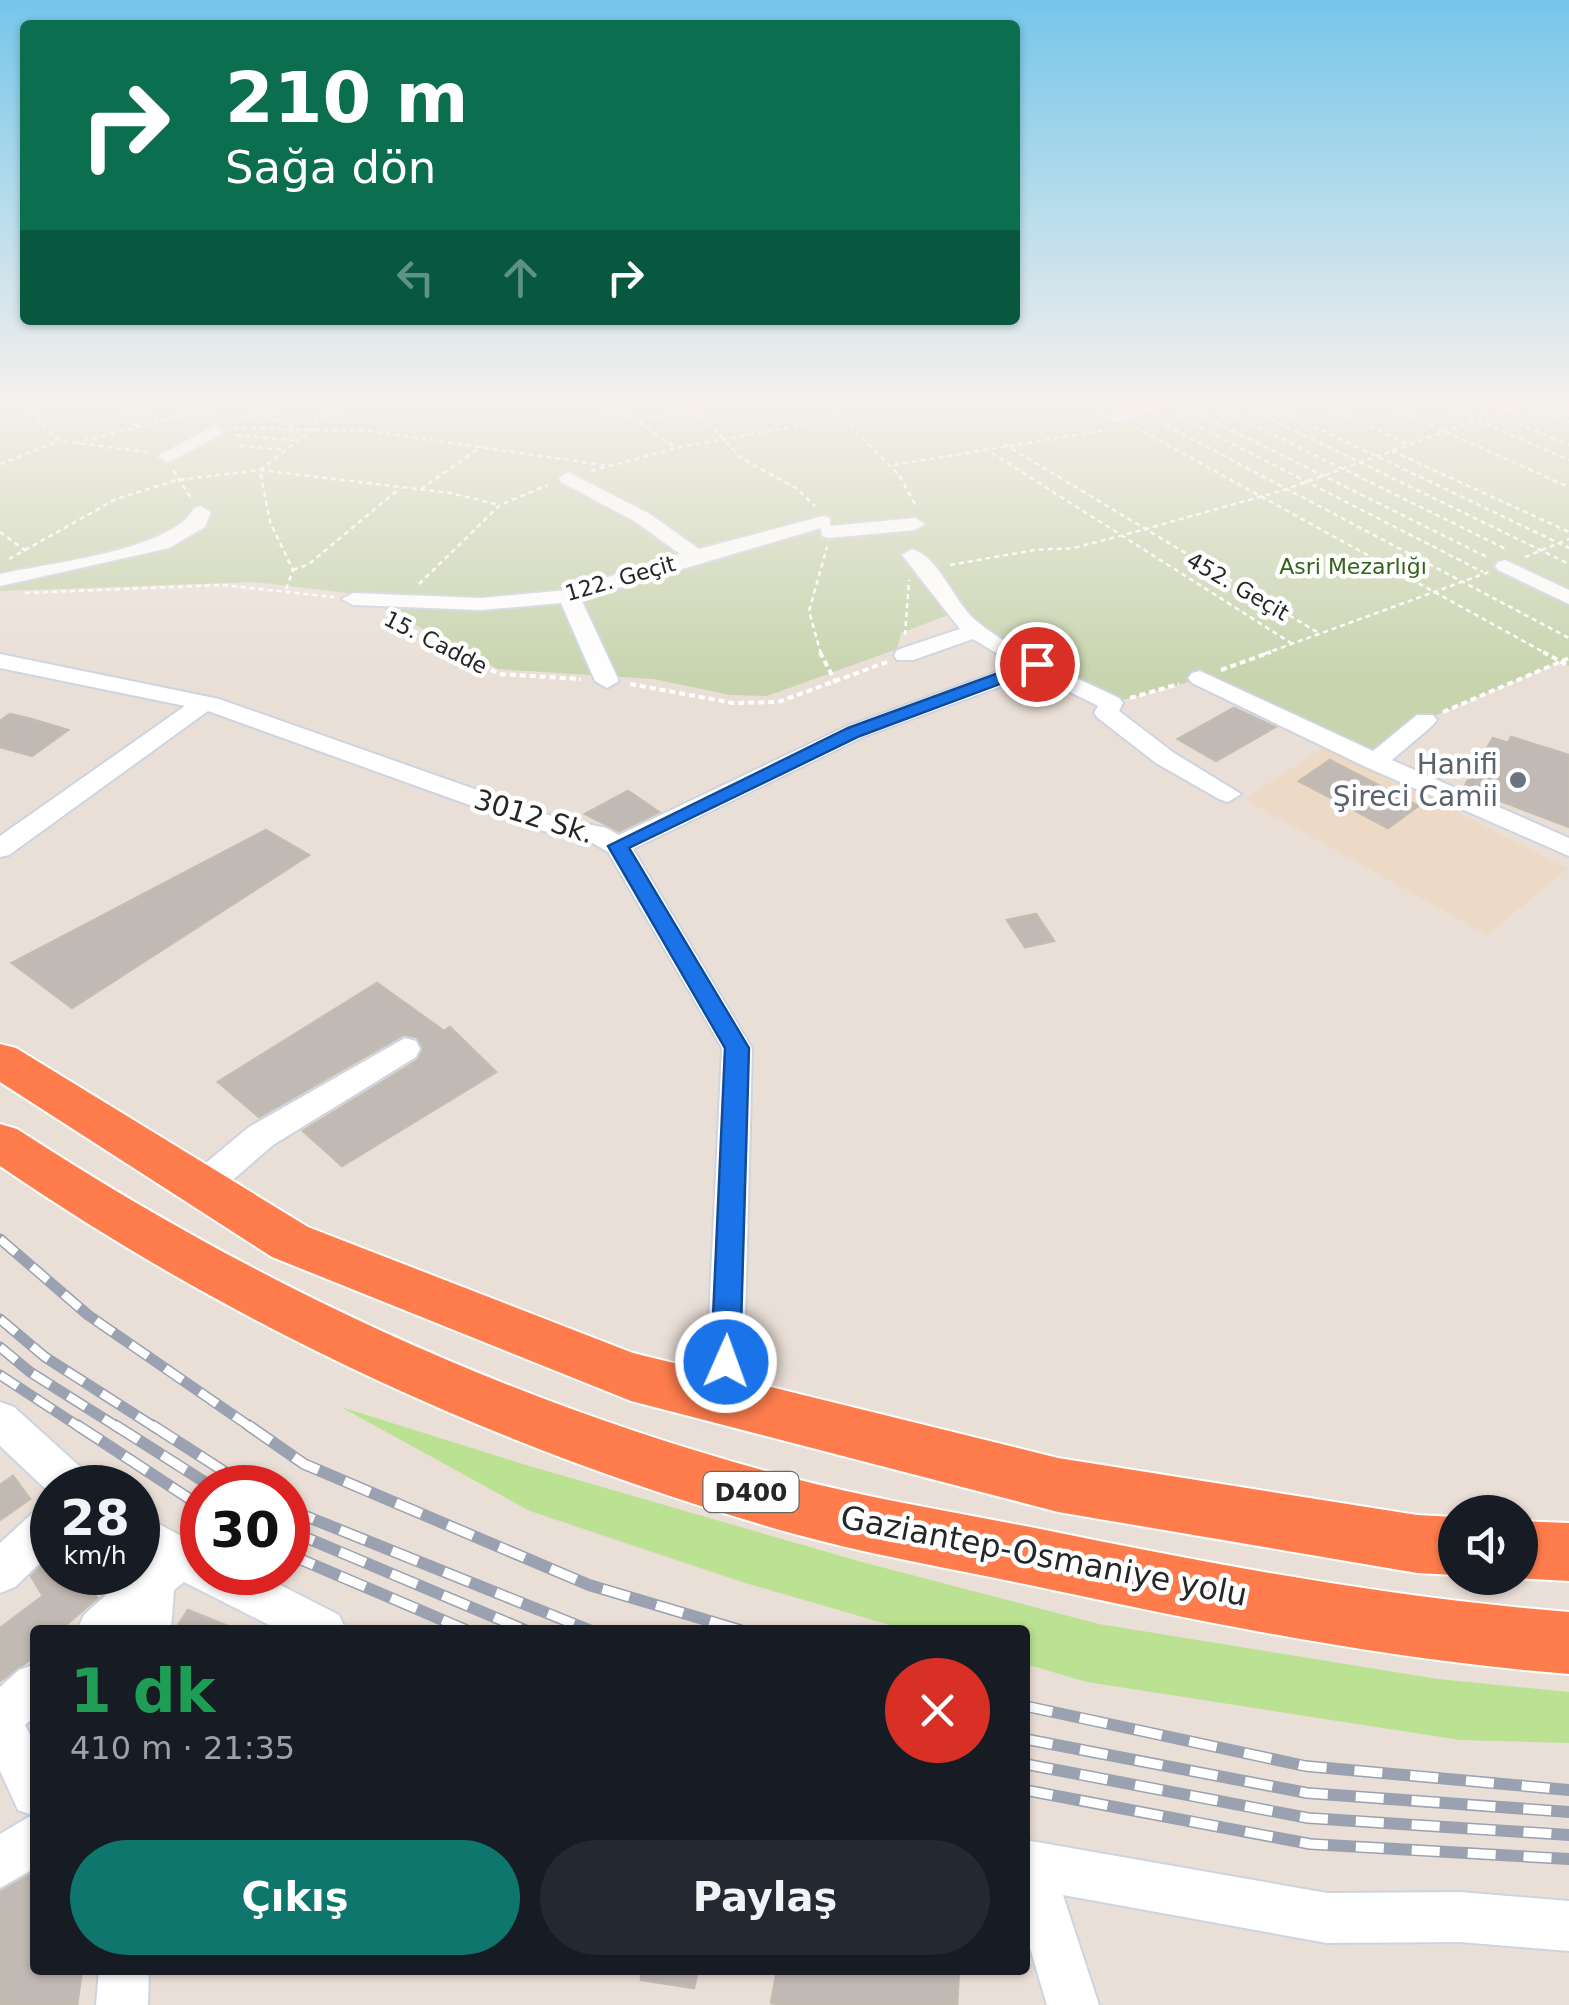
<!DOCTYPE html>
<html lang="tr">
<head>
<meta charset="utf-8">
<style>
	:root { --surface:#171b24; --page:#242831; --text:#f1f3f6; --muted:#9ea1a6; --accent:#0f766e }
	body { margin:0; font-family:"DejaVu Sans",sans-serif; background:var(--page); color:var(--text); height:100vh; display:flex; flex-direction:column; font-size:38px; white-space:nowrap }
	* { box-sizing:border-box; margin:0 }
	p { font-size:32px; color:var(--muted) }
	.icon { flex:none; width:55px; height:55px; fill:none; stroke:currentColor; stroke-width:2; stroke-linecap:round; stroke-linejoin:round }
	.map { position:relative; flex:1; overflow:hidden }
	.details { position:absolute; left:30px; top:1625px; width:1000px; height:350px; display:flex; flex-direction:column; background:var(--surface); border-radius:10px; box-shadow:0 2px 8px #0004 }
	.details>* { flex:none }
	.banner { position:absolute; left:20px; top:20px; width:1000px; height:305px; border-radius:10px; box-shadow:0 2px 8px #0004; background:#0b6e4f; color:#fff; overflow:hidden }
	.buttons { position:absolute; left:1438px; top:1495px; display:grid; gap:20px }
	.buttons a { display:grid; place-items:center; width:100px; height:100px; border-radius:50%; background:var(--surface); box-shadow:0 2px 8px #0004; font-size:50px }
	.speed { position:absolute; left:30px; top:1465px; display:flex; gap:20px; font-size:50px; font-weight:700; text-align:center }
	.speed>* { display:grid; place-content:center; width:130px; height:130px; border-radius:50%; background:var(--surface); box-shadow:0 2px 8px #0004; line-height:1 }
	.speed small { font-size:25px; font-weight:400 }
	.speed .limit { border:15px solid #d22; background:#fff; color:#111 }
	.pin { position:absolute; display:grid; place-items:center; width:85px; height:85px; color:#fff; margin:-42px; border:5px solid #fff; border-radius:50%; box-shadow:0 2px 10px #0007 }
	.me { position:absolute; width:110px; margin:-55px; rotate:2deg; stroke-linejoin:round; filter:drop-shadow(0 0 8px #0008) }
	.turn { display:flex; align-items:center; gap:35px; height:210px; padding:0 40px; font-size:45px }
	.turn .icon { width:130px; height:130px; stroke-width:2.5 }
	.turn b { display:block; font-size:70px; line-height:85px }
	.lanes { display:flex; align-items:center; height:95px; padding:0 40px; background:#0003; justify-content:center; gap:50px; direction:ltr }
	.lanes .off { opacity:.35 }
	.round { display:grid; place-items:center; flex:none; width:105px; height:105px; border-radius:52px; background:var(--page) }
	.summary { display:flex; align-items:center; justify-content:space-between; height:170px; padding:0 40px }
	h1 { font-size:60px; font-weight:800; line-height:75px; color:#1e9e55 }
	.action { display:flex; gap:20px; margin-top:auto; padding:20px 40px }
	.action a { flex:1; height:115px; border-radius:60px; background:var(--accent); color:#fff; font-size:40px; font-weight:800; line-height:115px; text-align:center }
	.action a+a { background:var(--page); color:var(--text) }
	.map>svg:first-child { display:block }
	.education { fill:#ecd9c6 }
	.green { fill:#bae292 }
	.cemetery { fill:#c7d4ae }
	.building { fill:#c1b9b4; stroke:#c4bbb1; stroke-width:2.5 }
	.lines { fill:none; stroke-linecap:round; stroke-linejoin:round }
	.minor-casing { stroke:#cdd4e0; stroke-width:4 }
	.highway-casing { stroke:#fff; stroke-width:4 }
	.path-far1 { stroke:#fff; stroke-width:2.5; stroke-dasharray:5 4; stroke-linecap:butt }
	.path { stroke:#fff; stroke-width:4; stroke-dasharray:6 4; stroke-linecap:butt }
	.minor { fill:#fff; fill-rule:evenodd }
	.highway { fill:#ff7d4d; fill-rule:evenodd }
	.rail-far1-casing { stroke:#9aa2b1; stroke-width:11 }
	.rail-casing { stroke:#9aa2b1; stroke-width:12 }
	.rail-far1 { stroke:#fff; stroke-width:8; stroke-dasharray:21; stroke-linecap:butt }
	.rail { stroke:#fff; stroke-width:9; stroke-dasharray:28; stroke-linecap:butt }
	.route { fill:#1a73e8; stroke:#114b97; stroke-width:2.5 }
	.worship-dot { fill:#6b7280; stroke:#fff; stroke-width:4 }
	.labels { text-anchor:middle; stroke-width:9; stroke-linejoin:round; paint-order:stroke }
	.far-park-label { font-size:22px; fill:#336218; stroke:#fff }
	.far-street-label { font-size:22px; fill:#262626; stroke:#fff }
	.shield { fill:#fff; stroke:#676767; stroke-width:2.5 }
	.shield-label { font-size:25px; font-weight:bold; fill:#262626 }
	.worship-label { font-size:28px; fill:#5b616d; stroke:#fff; text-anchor:end }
	.street-label { font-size:28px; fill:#262626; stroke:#fff }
	.near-street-label { font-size:32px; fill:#262626; stroke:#fff }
</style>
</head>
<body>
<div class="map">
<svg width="1569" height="2005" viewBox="0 0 1569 2005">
	<rect width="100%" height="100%" fill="#eadfd7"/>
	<path class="education" d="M1328,745L1568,869L1487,935L1244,799Z"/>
	<path class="green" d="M341,1407L526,1465L862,1562L1099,1624L1438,1679L1569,1692V1743L1460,1740L1087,1682L1025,1664V1630H907L742,1582L530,1511Z"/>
	<path class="cemetery" d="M0,399H1569V666L1561,661L1420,722L1371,760L1200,679L1111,703L953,613L901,633L897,649L767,696L730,695L653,679L498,669L357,594L253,582L0,591Z"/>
	<path class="building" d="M1234,708L1275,727L1216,761L1178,739Z
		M10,714L31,719L68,730L32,756L0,747V721Z
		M1511,737L1569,755V827L1464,787L1493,738L1508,743Z
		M1330,760L1418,806L1388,828L1299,781Z
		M628,791L659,812L619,831L585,814Z
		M266,830L309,855L72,1008L12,963Z
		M1036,914L1054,941L1025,947L1007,920Z
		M377,983L444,1031L450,1027L496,1072L342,1166L303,1131L418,1060L423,1047L417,1037L403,1035L259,1117L218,1082Z
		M13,1476L30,1499L0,1520V1485Z
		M52,1556V1572H86L93,1583L88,1586L97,1598L60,1630H35V1656L0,1681V1628L43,1596L31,1576Z
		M188,1610L235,1629L234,1630H175Z
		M35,1872V1970H82L77,2005H0V1892Z
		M641,1970H698L694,1988L641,1980Z
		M777,1970H959L957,2005H782L771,2003Z"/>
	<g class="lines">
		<defs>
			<path id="minor" d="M1162,399H1189L1117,423L1108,418Z
				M1475,399H1499L1518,409L1509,414Z
				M214,426L223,431L220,435L173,460L167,462L158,456Z
				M568,472L650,514L699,549L823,516L830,518V526L915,518L925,524L915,530L829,538L822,536L821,528L581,599L619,681L607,688L595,681L561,603L481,610L353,605L342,599L353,593L481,598L567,590L680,554L636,522L561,482L559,478Z
				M201,506L211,512L205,527L169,548L0,586V574C48,563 171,551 194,508Z
				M912,549C938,556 954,601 974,619C1015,654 1071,674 1119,698L1123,703L1119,711L1174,753L1241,794L1228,802L1219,799L1156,763L1098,718L1094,713L1098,706L1034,674L863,737L633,849L752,1048L743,1401L738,1413L724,1418L710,1413L705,1401L722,1048L608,852L589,841L539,830L208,711L9,855L0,857V836L185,706L0,668V654L219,699L554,817L606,828L619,835L845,727L1016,665L973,639L913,660H897L894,655L897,650L960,629L902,555Z
				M1505,560L1569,590V604L1498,570L1495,566L1498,562Z
				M1200,671L1373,751L1417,715H1433L1437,720L1433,725L1392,760L1569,838V856L1366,767L1192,683L1188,678L1192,673Z
				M405,1038L416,1041L420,1049L416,1057L273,1145L213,1197L201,1201L189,1197L184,1187L189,1177L249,1127Z
				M0,1402L14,1407L88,1474L94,1488H52V1495L0,1446Z
				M52,1503V1551L15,1587L0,1593V1543L37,1509Z
				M138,1513L202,1547V1572H255L339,1615L346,1630H279L184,1582L174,1590L171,1630H77L84,1615L131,1572H138L145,1560L138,1555Z
				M35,1664V1716L25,1725L35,1744V1868L0,1888V1834L32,1815L18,1810L0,1771V1687L19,1670Z
				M1025,1840L1327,1893L1460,1892L1569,1901V1951L1460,1942L1327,1943L1063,1895L1099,2005H1047L1025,1931Z
				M99,1970H149L148,2005H96Z"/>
			<path id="highway" d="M0,1044L16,1048L308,1227L633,1353L1058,1458L1417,1515L1455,1517V1575L1417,1573L1058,1512L631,1401L272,1257L0,1082Z
				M0,1124L17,1129C256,1285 512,1404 788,1477C876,1500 966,1514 1055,1532C1226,1567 1395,1598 1569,1612V1674C1393,1660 1221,1626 1048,1589C961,1570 873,1556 787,1532C506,1452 241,1331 0,1166Z
				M1520,1521L1569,1523V1581L1516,1578H1520Z"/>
		</defs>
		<use href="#minor" class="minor-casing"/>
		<use href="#highway" class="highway-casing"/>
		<path class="path-far1" d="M17,399L59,441L148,452
			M107,399L138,427
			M256,399L267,408
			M581,399L639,422L676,448
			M698,399L711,405
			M824,399L899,475L916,506
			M1077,399L1100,410
			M1201,399L1506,549
			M1230,399L1569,564
			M1257,399L1569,548
			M1312,399L1409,445
			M1372,399L1569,487
			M1428,399L1569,460
			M1541,399L1569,410
			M180,400L195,413
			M1525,404L1540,399
			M116,405L136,399
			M1526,405L1569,422
			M695,409L741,458L796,488L815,506
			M1191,410L1487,557
			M255,413L293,427
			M124,415L179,399
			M1176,415L1483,572
			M1158,421L1569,638
			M639,422L711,405L769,399
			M1518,423L1569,445
			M228,424L299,399
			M1135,427L1547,654
			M233,428L369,431L610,466
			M236,435L298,441
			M75,443L250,399
			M1004,444L1317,632
			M240,446L286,450
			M984,448L1291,643
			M1392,451L1569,532
			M0,464L59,441
			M894,465L1106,430
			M173,470L192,500
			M591,471L676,448L838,418
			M421,489L482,446
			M0,532L26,551
			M1525,557L1569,539
			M9,559L116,499L177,480L260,470L313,429L317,419L358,399
			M950,565L1035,550L1074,548L1142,530L1284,490L1488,416
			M293,570L309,564L400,488
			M419,584L500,505L548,485
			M286,589L293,570L270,522L260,470L450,493L500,505
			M25,593L222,585L334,597
			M389,618L460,654
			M905,635L909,580
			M821,654L809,611L827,547
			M1264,654L1489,572"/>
		<path class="path" d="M455,652L499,674L581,679
			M820,652L836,683
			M1543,652L1569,666
			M1221,670L1271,652
			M630,684L733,703L778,702L887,662
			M1130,698L1179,684
			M1443,712L1569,658"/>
		<use href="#minor" class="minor"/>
		<use href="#highway" class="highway"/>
		<defs>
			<path id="rail-far1" d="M0,1239L88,1315L252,1428
				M0,1319L45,1357L156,1428
				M0,1347L30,1372L119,1428
				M0,1375L81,1428"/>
			<path id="rail" d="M77,1425L202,1507
				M115,1425L214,1488
				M152,1425L250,1488
				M248,1425L304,1464L589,1585L740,1630
				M288,1509L589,1630
				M288,1530L525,1630
				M288,1554L466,1630
				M1025,1706L1305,1766L1569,1790
				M1025,1739L1307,1793L1569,1812
				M1025,1764L1308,1818L1569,1835
				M1025,1790L1310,1844L1569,1859"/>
		</defs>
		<use href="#rail-far1" class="rail-far1-casing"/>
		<use href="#rail" class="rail-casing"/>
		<use href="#rail-far1" class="rail-far1"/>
		<use href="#rail" class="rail"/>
	</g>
	<linearGradient id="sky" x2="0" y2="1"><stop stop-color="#75c6ea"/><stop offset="0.59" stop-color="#f6f1ed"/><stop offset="1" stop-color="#f6f1ed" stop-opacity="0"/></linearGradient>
	<rect width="1569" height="680" fill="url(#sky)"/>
	<path class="route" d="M1037,659L1043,661V668L860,736L629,848L749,1048L740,1362L736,1371L726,1375L715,1371L711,1362L725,1048L608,846L848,728Z"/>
	<circle class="worship-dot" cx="1518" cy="780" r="10"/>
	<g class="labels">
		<g class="far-park-label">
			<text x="1353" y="574">Asri Mezarlığı</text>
		</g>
		<g class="far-street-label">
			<text transform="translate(620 578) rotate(-16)" y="8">122. Geçit</text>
			<text transform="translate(1238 586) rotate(30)" y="8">452. Geçit</text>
			<text transform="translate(436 642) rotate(27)" y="8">15. Cadde</text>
		</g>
		<rect class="shield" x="703.5" y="1472" width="95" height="40" rx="8"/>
		<g class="shield-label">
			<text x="751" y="1501">D400</text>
		</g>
		<g class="worship-label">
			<text x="1498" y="774">Hanifi<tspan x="1498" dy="32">Şireci Camii</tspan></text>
		</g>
		<g class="street-label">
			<text transform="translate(534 816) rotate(17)" y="10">3012 Sk.</text>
		</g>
		<g class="near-street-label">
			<text transform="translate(1044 1556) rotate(11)" y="11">Gaziantep-Osmaniye yolu</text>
		</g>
	</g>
</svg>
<div class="buttons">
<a><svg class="icon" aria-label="sound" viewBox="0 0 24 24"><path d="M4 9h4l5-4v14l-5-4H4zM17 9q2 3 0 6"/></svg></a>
</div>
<div class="speed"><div>28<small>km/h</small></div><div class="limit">30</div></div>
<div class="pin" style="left:1037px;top:664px;background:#d93025"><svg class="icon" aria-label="arrive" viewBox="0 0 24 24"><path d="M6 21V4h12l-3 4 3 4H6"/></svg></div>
<svg class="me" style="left:726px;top:1362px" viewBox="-20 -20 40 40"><circle r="17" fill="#1a73e8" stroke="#fff" stroke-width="3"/><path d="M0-11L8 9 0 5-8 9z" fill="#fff"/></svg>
<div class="banner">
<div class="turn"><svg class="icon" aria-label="right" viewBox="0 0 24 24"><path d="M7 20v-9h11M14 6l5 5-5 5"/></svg><div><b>210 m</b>Sağa dön</div></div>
<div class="lanes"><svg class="icon off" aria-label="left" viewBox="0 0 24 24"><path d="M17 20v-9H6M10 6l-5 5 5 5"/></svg><svg class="icon off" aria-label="ahead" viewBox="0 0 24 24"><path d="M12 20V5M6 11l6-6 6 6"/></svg><svg class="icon" aria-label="right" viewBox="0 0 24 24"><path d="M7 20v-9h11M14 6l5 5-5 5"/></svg></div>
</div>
<section class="details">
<div class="summary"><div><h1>1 dk</h1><p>410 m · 21:35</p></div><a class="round" style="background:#d93025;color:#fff"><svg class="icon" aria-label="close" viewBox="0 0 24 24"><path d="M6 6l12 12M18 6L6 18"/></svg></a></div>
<div class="action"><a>Çıkış</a><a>Paylaş</a></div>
</section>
</div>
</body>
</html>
